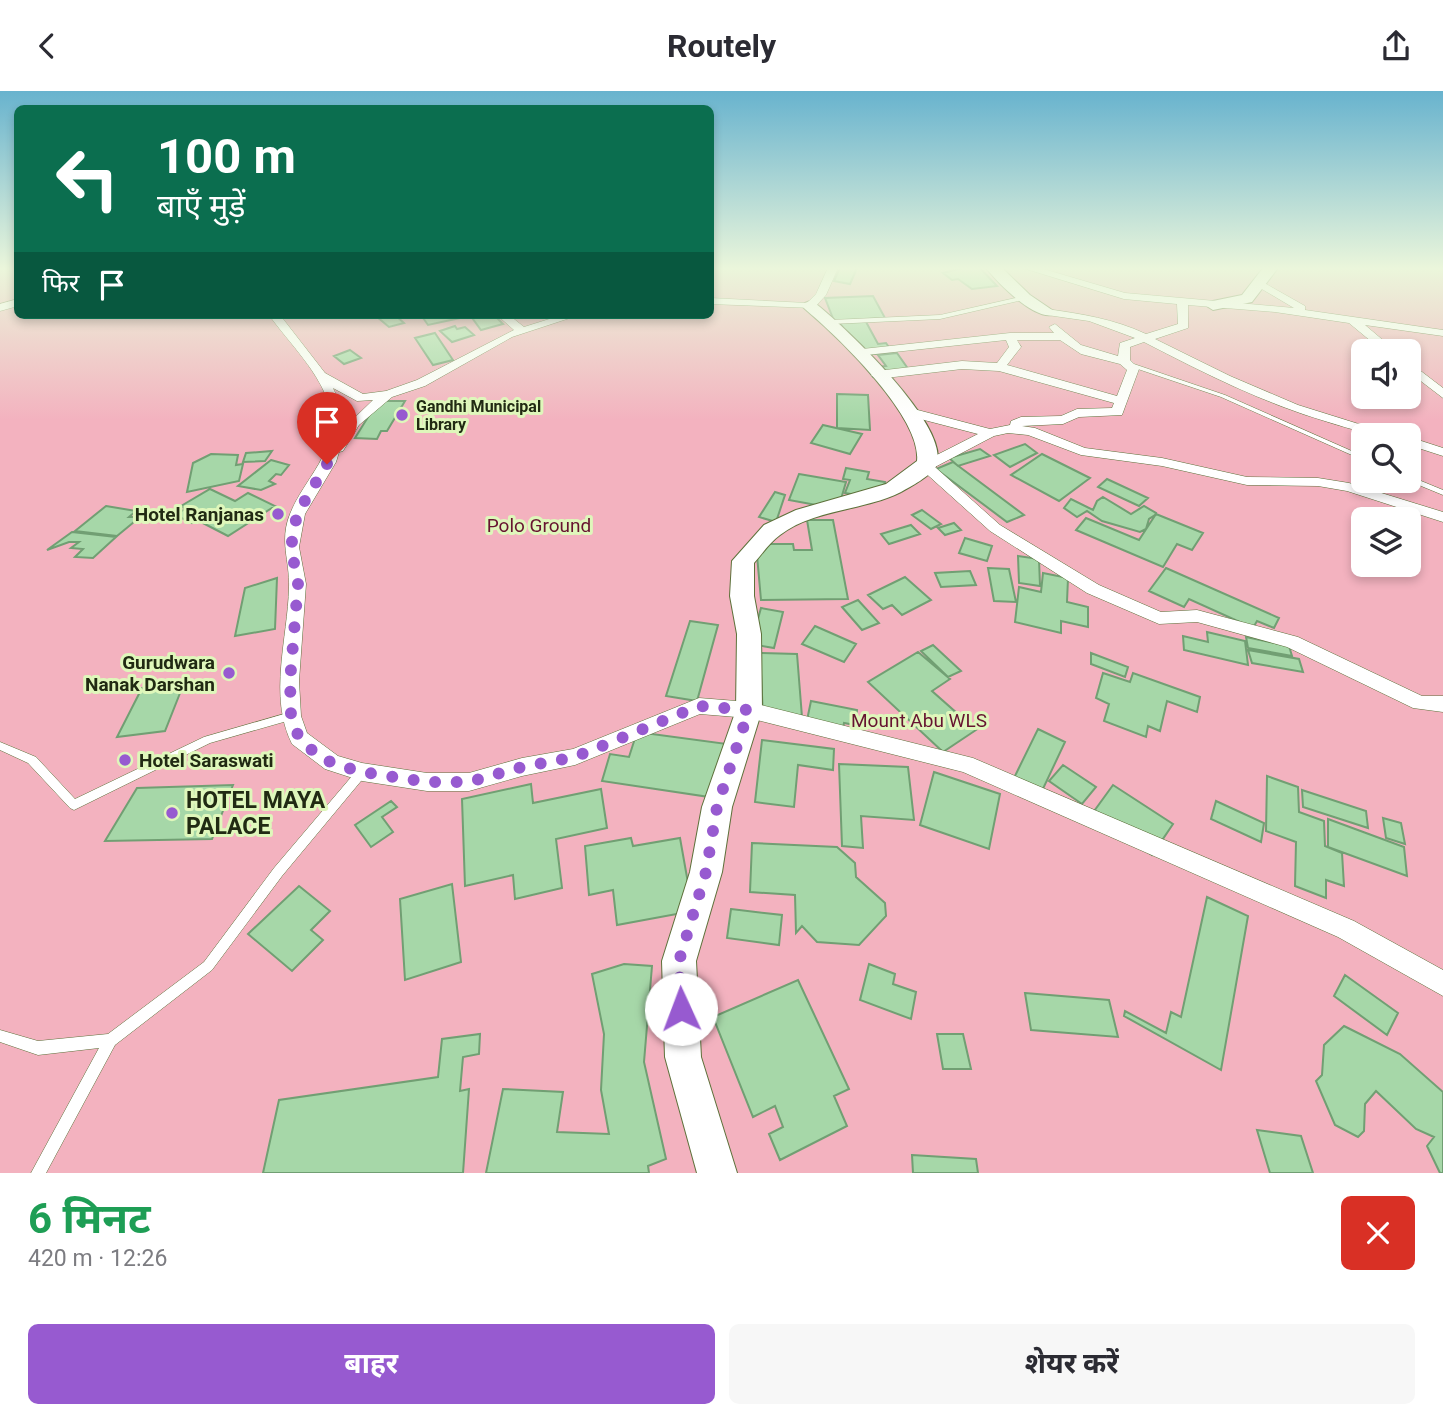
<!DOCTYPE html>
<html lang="hi">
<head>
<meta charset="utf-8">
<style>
	:root { --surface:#fff; --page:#f7f7f7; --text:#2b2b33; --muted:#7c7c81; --accent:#975ad0 }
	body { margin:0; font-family:Roboto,"Noto Sans Devanagari",sans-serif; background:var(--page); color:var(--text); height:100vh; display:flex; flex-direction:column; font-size:26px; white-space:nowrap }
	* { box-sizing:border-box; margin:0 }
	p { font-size:23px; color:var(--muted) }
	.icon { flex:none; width:38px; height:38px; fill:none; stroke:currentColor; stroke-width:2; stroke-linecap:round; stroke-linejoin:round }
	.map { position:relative; height:1082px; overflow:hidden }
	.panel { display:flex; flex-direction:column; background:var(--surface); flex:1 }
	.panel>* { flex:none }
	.hud { position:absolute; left:14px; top:14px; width:700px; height:214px; border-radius:10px; box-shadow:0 4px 10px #0003; background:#0b6e4f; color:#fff; overflow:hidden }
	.controls { position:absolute; left:1351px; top:248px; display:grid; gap:14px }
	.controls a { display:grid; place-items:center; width:70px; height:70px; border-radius:10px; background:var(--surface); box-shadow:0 4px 10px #0003; font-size:35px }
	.pin { position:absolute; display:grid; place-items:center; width:60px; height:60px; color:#fff; margin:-72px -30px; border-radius:50% 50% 50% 0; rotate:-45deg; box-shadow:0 0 7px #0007 }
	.pin .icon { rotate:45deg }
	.me { position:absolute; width:77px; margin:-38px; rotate:358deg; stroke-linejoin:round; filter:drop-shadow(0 0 5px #0008) }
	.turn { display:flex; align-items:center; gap:24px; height:147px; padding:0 28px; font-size:32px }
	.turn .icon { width:91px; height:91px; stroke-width:2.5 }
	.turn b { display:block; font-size:49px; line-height:60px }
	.then { display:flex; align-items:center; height:66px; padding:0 28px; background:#0003; gap:14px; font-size:26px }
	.round { display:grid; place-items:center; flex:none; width:74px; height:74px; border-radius:10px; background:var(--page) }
	.overview { display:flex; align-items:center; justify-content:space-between; height:119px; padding:0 28px }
	h1 { font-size:42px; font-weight:700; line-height:52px; color:#1e9e55 }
	.button { display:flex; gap:14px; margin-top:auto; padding:14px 28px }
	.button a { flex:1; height:80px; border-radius:10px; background:var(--accent); color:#fff; font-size:28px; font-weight:700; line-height:80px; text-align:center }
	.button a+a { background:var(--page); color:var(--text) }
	header { display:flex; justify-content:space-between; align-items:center; height:91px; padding:0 28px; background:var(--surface); font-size:32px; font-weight:700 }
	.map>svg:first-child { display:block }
	.green { fill:#f3b2bf; fill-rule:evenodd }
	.building { fill:#a6d7a8; stroke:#719f73; stroke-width:2 }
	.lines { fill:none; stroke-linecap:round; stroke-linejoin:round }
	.lane-casing { stroke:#5d713a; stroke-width:1 }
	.street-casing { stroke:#5d713a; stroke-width:1 }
	.secondary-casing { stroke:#5d713a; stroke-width:2 }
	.lane { fill:#fff; fill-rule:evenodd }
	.street { fill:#fff; fill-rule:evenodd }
	.secondary { fill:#fff; fill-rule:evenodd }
	.route { stroke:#975ad0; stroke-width:12; stroke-dasharray:0 21.6 }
	.poi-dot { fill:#975ad0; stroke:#dff7bb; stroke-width:2.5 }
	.labels { text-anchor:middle; stroke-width:6; stroke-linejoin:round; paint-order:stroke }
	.far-poi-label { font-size:16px; font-weight:bold; fill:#212a13; stroke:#dff7bb; text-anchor:start }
	.poi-label { font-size:19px; font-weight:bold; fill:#212a13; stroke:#dff7bb; text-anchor:end }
	.park-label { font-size:19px; fill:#661430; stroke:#dff7bb }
	.near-poi-label { font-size:23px; font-weight:bold; fill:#212a13; stroke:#dff7bb; text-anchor:start }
</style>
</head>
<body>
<header><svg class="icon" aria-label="back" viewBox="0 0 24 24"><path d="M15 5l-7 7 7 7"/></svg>Routely<svg class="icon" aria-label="share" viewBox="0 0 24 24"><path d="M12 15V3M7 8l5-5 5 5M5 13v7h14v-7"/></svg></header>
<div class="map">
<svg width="1443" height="1082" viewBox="0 0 1443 1082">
	<rect width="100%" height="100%" fill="#d2eaae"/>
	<path class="green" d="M0,177H17L18,224H710L711,177H1443V1082H0ZM1363,261H1409V306H1363ZM1363,345H1409V390H1363ZM1363,429H1409V474H1363Z"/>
	<path class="building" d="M840,177H857L850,193L834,190Z
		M963,177H980L997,195L972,198L958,188L952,189L943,182Z
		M873,205L885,227L834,230L825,207Z
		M395,224L404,232L389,236L376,225Z
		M421,224H458L460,227L428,234Z
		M470,224H494L503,233L481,239Z
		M865,229L878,253L886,252L893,262L860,263L840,232Z
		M455,235L457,238L465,236L474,244L452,251L440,240Z
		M435,242L453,269L433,274L415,247Z
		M350,259L361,267L344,273L334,265Z
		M897,262L911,282L873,286L867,277L886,275L878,264Z
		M837,303L868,304L870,339L837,337Z
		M378,310H405L387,340H381L377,348L355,347Z
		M823,334L862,343L850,363L811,352Z
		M1025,353L1037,362L1010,376L994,364Z
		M980,358L990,365L958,375L949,367Z
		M272,360L265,370L243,371L246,362Z
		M211,363L238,364L236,374L243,373L239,390L187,401L193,372Z
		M1042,363L1090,387L1059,410L1011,384Z
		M271,369L289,374L281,384L276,383L269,390L275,393L261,399L238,395Z
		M953,371L1024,424L1007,431L936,378Z
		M846,377L869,381L867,388L885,391L880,408L845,402L850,389L843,388Z
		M799,383L846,391L838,418L789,409Z
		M1107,388L1148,407L1139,415L1098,396Z
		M210,398L235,410L248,402L275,415L228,445L197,429L192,432L175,424L185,418L181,415Z
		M775,401L785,404L776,431L759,426Z
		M1103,406L1131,423L1144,415L1156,422L1155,424L1149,428L1146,438L1140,441L1102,430L1087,420L1077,426L1064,417L1071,408L1093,419L1097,410Z
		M106,415L136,420L129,426H140L117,445L75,440Z
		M922,419L941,433L931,438L912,424Z
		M1156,423L1203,442L1192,459L1177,453L1163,476L1076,439L1086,427L1139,449Z
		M807,429H833L848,508L761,509L756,453H793L794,459H812Z
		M954,432L961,439L945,444L938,437Z
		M911,434L920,443L889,453L881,443Z
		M72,441L116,446L93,467L75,466L83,458L71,457L79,451H69L47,459Z
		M965,447L992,455L987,470L959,462Z
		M1018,465L1039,468L1040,495L1019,492Z
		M988,477L1009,478L1016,511L994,510Z
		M1166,477L1279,527L1274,537L1257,530L1253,537L1189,508L1184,516L1149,500Z
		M970,480L976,494L941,496L935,482Z
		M1043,482L1068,487L1067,511L1088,516V536L1061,530V542L1015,531L1019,496L1041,501Z
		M905,486L931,509L902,524L892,514L883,518L868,504Z
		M277,487L275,538L235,545L245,497Z
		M858,509L879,532L862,539L842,516Z
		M761,517L783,521L774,557L751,553Z
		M690,530L718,534L697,610L666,605Z
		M815,535L856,553L844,571L802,553Z
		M1207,541L1245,550L1248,574L1184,559L1183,545L1208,551Z
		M1246,546L1289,555L1292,565L1248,557Z
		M933,554L961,580L948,586L921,560Z
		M1248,559L1299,568L1303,581L1252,572Z
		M918,561L950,588L932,600L976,639L943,661L868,591Z
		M760,562L797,563L802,626L763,625Z
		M1091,562L1128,576L1125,586L1091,573Z
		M1103,582L1130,591L1133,582L1200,606L1197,621L1167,610L1160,640L1148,635L1146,646L1104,630L1109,613L1096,607Z
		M184,592L165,640L117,646L142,597Z
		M811,610L857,619L855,634L844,632L842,641L806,634Z
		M1038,638L1065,651L1041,702L1013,689Z
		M637,641L727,653L716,707L602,690L610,663L629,666Z
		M762,649L834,658L833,679L798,674L794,716L755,711Z
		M839,673L908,676L914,729L861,725L863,757L842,755Z
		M1063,674L1096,696L1082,713L1049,690Z
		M934,681L1000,703L989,758L920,734Z
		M1267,685L1298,696L1299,721L1324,730L1325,755L1342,762L1344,795L1326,789V807L1295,795L1296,751L1266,740Z
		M531,693L533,712L601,698L607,737L556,748L562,797L515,808L513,784L465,795L462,708Z
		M233,694L212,748L105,750L137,697Z
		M1113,694L1173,733L1152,764L1092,723Z
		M1302,699L1366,720L1368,737L1303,716Z
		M391,710L397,716L382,726L393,741L371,756L355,734Z
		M1216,710L1264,732L1261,751L1211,728Z
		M1383,727L1401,732L1405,753L1386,747Z
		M1328,728L1404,756L1407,785L1328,756Z
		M631,747L633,755L680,747L693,820L617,834L613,799L589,804L585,755Z
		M752,752L837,756L855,772L856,786L885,812L886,825L859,854L817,851L802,835L796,842L795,804L750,801Z
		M452,793L461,871L405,889L400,808Z
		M299,795L330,820L311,839L323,849L292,880L248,843Z
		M1207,806L1248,825L1221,979L1124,925L1125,920L1166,942L1171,921L1181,926Z
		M731,818L782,824L779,854L727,847Z
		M624,873L652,875L644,971L666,1068L648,1075L649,1082H486L503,998L563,1001L557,1041L609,1043L601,999L604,943L592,883Z
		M869,873L895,883L893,893L916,901L911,928L860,909Z
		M1345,884L1398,922L1387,944L1334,905Z
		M798,889L849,998L834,1005L847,1035L780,1069L769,1043L783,1036L775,1015L753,1026L713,926Z
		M1025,902L1109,909L1118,946L1031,939Z
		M1344,935L1400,963L1443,1001V1082H1440L1427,1055L1434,1046L1416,1038L1376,1000L1365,1013L1364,1040L1358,1046L1335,1034L1316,990L1322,984L1324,954Z
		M480,943L479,963L463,966L460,1000L469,998L463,1082H263L279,1009L438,986L442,948Z
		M937,943H963L971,978H943Z
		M1257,1039L1301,1045L1313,1082H1270Z
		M912,1064L976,1068L978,1082H913Z"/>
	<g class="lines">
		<defs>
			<path id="lane" d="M1025,205L1028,207L1027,208L940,228L831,233L828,231L831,229L940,224Z
				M1128,271L1225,304L1363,365V369L1221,306L1126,274L1125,273Z
				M1409,385L1443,399V404L1409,390Z
				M291,621L294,622L296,625L294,628L210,652L74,719L70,717L28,672L0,659V651L36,666L75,708L204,646Z
				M362,677L366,678L367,681L366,684L282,785L212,879L115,954L46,1082H31L99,957L38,964L0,951V939L38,950L108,943L204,871L274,777L358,678Z"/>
			<path id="street" d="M828,177H838L826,204L814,217L710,213V207L807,212L816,203Z
				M1023,177H1040L1125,202L1294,217L1255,194V190L1259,189L1305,215V219L1443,239V245L1365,234L1397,261H1384L1349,232L1275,221L1188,214V237L1155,248L1230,285L1298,314L1397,345C1372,345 1351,338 1328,331C1263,312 1204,282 1144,251L1130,256V269L1139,278L1122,324L1079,326L1063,333L1022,335L1035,337L1085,357L1162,367L1247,386L1318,387L1349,392L1443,421V431L1347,400L1318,395L1247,394L1162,375L1081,364L1028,344L1008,342L994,345L935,376L1000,434L1099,494L1161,521L1197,519L1298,546L1422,605H1443V621L1413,617L1287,556L1197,531L1159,533L1087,502L990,440L921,378V372L978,343L905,324V318L910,317L990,338L1010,334L1011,330L1021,326L1061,325L1077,318L1112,317L1114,312L999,280L962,278L877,288L871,284L877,280L962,270L997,272L1009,256L1006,249L857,265L853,263V259L1010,242H1054L1049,236L1055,233L1081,254L1118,265L1120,252L1135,247L1089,230L1047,224L1042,221L1047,218C1082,223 1114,228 1146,243L1178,233L1177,213L1124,208ZM1017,249H1060L1081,263L1120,273L1127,279L1117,305L1007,274L1021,256Z
				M18,208V215L0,220V213Z
				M269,224H280L325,282L363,303L386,300L417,289L514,239L497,224H509L524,236L562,224H579L512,246L425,295L392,306L359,334L343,360L339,361L336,371L305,423L299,456L306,493L299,590L301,625L307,642L338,665L362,672L427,682H469L522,667L573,658L699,607L749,611L973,667L1354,830L1443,879V905L1338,846L963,681L749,627L700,623L575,674L522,685L469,700H427L362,690L325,678L292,653C268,605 288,547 289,496C290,470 279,450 290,423C304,387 340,360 330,317C321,282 289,252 269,224ZM333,297L357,310L373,309L344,337L342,316Z
				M1409,271L1443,297V307L1409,281Z
				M1409,346L1443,357V365L1409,354Z"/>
			<path id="secondary" d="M986,177H1002L1030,204L1055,221L1052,224C1033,228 998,192 986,177Z
				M1263,177H1278L1252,211L1213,219L1205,214L1208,211L1242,204Z
				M810,210L815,212C844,235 953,337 936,375C931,385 910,396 901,401C863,420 814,418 780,444C770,451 762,463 754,472V505L761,543L762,619L732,716L722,781L696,870L701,966L737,1082H697L665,966L662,870L690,781L702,716L736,619L737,543L730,505L732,470L764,434L796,419L886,393L917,370C922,326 838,246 805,218L802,215L805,212Z"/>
		</defs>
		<use href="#lane" class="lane-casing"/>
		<use href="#street" class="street-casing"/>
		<use href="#secondary" class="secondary-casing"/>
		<use href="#lane" class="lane"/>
		<use href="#street" class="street"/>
		<use href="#secondary" class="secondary"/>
	</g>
	<linearGradient id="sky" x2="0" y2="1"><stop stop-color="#68b3ce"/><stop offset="0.54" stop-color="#ebf6db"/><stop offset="1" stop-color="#ebf6db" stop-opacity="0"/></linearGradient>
	<rect width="1443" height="329" fill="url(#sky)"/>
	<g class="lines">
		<path class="route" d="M327,373L297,423L291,456L298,493L290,590L291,625L299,647L313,660L332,672L362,681L427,691H469L522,676L575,666L699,615L749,619L717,716L706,781L679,870L681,918"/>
	</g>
	<g class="poi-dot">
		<circle cx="402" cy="324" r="7"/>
		<circle cx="278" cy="423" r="7"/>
		<circle cx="229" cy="582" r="7"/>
		<circle cx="125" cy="669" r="7"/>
		<circle cx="172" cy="722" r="7"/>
	</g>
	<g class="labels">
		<g class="far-poi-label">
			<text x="416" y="321">Gandhi Municipal<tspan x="416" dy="18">Library</tspan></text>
		</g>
		<g class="poi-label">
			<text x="264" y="430">Hotel Ranjanas</text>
			<text x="215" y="578">Gurudwara<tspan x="215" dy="22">Nanak Darshan</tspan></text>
			<text x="139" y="676" text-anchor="start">Hotel Saraswati</text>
		</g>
		<g class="park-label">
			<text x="539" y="441">Polo Ground</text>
			<text x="919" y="636">Mount Abu WLS</text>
		</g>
		<g class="near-poi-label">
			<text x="186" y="717">HOTEL MAYA<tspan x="186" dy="26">PALACE</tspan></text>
		</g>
	</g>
</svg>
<div class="controls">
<a><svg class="icon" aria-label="sound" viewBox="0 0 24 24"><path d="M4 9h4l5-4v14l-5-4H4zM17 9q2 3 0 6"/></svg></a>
<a><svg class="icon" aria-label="search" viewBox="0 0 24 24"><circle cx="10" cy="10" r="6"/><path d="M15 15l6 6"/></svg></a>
<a><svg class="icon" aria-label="layers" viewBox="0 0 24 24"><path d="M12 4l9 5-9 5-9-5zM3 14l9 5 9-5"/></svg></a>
</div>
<div class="pin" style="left:327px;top:373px;background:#d93025"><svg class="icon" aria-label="arrive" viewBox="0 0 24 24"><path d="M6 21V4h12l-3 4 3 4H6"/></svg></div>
<svg class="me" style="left:681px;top:918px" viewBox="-20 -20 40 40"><circle r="19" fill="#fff"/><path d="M0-13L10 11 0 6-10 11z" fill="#975ad0"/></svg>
<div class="hud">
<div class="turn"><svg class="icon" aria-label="left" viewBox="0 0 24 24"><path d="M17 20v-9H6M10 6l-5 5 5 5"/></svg><div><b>100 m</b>बाएँ मुड़ें</div></div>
<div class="then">फिर<svg class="icon" aria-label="arrive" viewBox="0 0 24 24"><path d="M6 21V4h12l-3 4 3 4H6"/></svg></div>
</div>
</div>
<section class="panel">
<div class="overview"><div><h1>6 मिनट</h1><p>420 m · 12:26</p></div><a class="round" style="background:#d93025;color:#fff"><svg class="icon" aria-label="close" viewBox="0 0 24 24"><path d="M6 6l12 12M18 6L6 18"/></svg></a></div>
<div class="button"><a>बाहर</a><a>शेयर करें</a></div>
</section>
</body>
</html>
